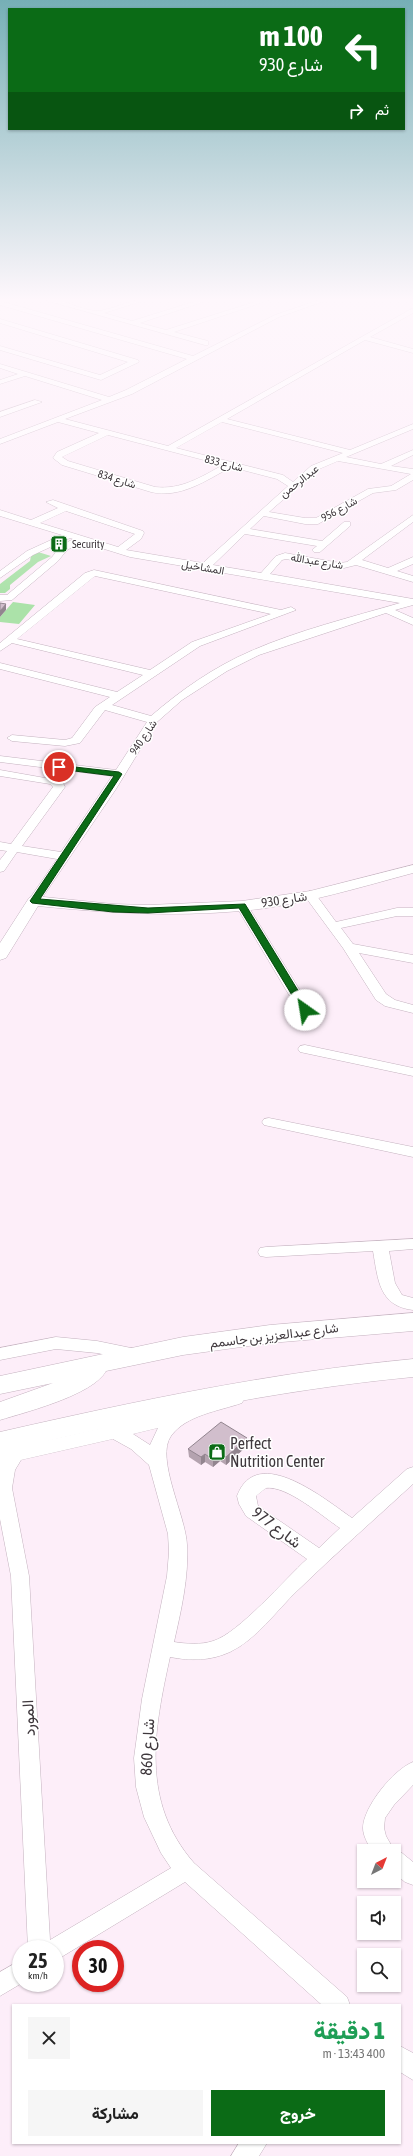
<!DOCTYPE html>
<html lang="ar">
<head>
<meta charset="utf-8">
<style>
	:root { --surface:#fff; --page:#f6f6f6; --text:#222; --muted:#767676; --accent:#0b6b16 }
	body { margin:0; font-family:"Asap Condensed",Vazirmatn,sans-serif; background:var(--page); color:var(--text); direction:rtl; height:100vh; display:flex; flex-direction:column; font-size:15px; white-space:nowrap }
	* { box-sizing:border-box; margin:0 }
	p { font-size:13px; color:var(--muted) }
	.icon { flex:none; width:22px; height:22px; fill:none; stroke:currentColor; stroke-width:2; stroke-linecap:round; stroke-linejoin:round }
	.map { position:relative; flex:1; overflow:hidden; direction:ltr }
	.drawer { position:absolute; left:12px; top:2004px; width:389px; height:140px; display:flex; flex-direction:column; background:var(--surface); border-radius:0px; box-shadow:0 1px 3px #0004; direction:rtl }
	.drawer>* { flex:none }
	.top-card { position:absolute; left:8px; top:8px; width:397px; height:122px; border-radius:0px; box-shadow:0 1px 3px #0004; direction:rtl; background:#0b6b16; color:#fff; overflow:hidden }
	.needle { width:26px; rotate:42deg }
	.controls { position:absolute; left:357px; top:1844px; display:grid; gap:8px }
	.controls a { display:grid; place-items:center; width:44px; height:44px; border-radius:0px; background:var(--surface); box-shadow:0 1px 3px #0004; font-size:20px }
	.speed { position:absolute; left:12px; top:1940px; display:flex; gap:8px; font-size:20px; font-weight:700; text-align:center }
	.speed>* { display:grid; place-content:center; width:52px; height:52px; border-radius:50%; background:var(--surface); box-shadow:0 1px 3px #0004; line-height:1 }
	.speed small { font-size:10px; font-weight:400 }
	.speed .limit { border:6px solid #d22; background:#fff; color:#111 }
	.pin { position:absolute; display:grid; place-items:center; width:34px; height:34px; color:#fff; margin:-17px; border:2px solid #fff; border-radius:50%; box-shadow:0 1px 4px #0007 }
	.me { position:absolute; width:44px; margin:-22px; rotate:328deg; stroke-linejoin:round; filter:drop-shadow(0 0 3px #0008) }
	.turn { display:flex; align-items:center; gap:14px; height:84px; padding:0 16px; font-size:18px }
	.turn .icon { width:52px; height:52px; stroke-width:2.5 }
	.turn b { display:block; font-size:28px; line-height:34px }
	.then { display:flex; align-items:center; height:38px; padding:0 16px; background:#0003; gap:8px; font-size:15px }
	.round { display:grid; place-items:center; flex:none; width:42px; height:42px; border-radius:0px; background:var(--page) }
	.summary { display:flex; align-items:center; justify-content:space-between; height:68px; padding:0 16px }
	h1 { font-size:24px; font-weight:800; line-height:30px; color:#1e9e55 }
	.button { display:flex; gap:8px; margin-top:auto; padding:8px 16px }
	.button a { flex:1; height:46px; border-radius:0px; background:var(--accent); color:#fff; font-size:16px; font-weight:800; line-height:46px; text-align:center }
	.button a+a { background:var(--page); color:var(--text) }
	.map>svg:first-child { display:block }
	.green { fill:#abe2a9 }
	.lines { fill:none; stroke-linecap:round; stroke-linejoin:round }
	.minor-casing { stroke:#c4b2bf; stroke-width:1 }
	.tertiary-casing { stroke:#c4b2bf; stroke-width:1 }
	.primary-casing { stroke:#c4b2bf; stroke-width:1 }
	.minor { fill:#fff; fill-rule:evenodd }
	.tertiary { fill:#fff; fill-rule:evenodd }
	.primary { fill:#fff; fill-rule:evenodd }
	.wall { fill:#b4a3af }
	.shaded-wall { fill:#92858f }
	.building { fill:#d1becc; stroke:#92858f }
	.route { fill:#0b6b16; stroke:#07460e }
	.labels { text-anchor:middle; stroke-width:3; stroke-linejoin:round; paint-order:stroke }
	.far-street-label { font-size:11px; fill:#3f383d; stroke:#fff }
	.far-poi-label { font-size:11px; fill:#3f383d; stroke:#fff; text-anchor:start }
	.street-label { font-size:13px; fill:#3f383d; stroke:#fff }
	.near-poi-label { font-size:16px; fill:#3f383d; stroke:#fff; text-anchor:start }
	.near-street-label { font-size:16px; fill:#3f383d; stroke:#fff }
</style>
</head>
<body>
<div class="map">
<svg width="413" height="2156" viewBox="0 0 413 2156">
	<rect width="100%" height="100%" fill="#fdeef9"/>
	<path class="green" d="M38,552L51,556L38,562L10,585V589L5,593H0V584L30,561L31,556Z
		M13,602L35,605L19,624L0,622V617Z"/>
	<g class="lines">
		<defs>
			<path id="minor" d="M38,298C57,295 76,309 95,311C108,312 133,298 150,298L149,299L104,313L132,321L206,298H215L140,323L166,330L267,298H275L174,332L208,341V345H205Z
				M325,298H333L279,317L132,394L65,419L168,446L413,308V313L370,337L413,349V353L365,340L227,419L350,450L413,424V429L346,457L381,464L413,450V455L391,466L413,469V480L396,490L373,493L318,524H305L264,516L250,529L322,541L344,522H350V526L320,552H314L312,550L317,546L245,534L213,565L261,573L276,556L285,553L340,563L347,562L413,515V522L362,560L388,568L413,557V564L397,571L413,576V582L356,565L340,569L286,559L282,560L270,574L413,599V605L395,610L413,618V625L386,613L259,655L227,671L182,700L157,722L116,789L38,904H30L28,901L57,859L17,852L4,871L0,872V860L7,851L0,850V842L11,844L53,787L50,784L0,776V770L62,781L65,787L22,846L61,852L112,776L0,762V756L116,770L147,722L105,710L80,743L65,746L12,741L7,738L12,735L65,740L72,738L95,707L110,697L0,669V663L117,692L143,675L12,643L0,651V643L85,573L94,570L281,610L291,607L296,610L200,646L112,705L151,716C181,690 214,667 251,651C296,631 352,617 400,603L130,557L82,542L67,550L58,561L12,600L0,601V595H7L52,557L61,546L73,539L70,538L33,555L0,578V571L27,551L62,535L0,516V510L31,520L58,508L46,502L53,500L143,531L144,533L141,539L126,550L203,563L288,486L277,479L231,467C207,480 180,499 151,492L62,465L53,458L57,452L99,433L58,422L0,444V439L102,400L25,376L0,384V380L18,374L0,368V364L109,397L126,390L187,359L0,305V301L193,356L275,315ZM222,422L343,453L311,466L293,482L283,475L176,448ZM108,435L223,465C201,477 181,490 155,487L68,461L62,457ZM338,461L411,474L391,486L368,489L316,518H305L269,512L317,470ZM66,511L135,534L118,547L40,523ZM95,576L271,614L192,642L150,670L17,639Z
				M0,319L138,360L139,362L101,380L0,350V346L100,375L128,362L0,323Z
				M35,400L42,402L0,417V412Z
				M310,891L314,892L336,922L397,908H413V916H397L341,928L353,944L413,955V963L359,953L386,994L395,1000L413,1005V1013L385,1006L376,1000L343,948L304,895Z
				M242,902L248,906L312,1010L310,1013L305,1014L298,1010L236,906Z
				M305,1045L413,1068V1076L300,1052L298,1049L300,1046Z
				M269,1118L413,1147V1157L264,1125L262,1122L264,1119Z
				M413,1239V1249L389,1251L395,1283L402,1295L413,1298V1310C379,1306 378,1280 373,1251L266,1257L260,1256L258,1252L260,1248L266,1247Z
				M56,1337L97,1341L136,1349L142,1351L144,1355L142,1359L136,1361L97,1353L56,1349L0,1360V1348Z
				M236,1393L242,1395L244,1399L242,1403C219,1411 186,1415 171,1436C155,1458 186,1516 187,1545C189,1577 181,1611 174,1642C187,1644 201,1645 213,1641C238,1634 286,1578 307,1559L246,1516L239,1504L237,1496C257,1442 327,1501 352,1518L407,1469L413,1467V1484C374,1520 335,1554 297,1591C276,1611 257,1639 230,1652C210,1661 191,1661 170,1657C154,1730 140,1801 194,1863L347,1997L350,2005H322L185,1882L63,1956L55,1959V1949H28L11,1576L0,1519V1451L178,1411ZM158,1428L150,1445L133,1434ZM113,1439L131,1449L149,1465L168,1534L169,1552L167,1576L142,1699L134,1758L136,1787L144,1817L161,1853L171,1868L50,1940L29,1576L12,1488L15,1470L21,1460ZM266,1488C287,1485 323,1517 340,1528L319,1548L258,1506L256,1496Z
				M413,1762V1785L394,1805L385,1818L384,1828L386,1836L394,1850L402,1853L413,1862V1885L405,1882L394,1873V1851H372C368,1844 363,1836 363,1828C363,1807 394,1769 413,1762Z
				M21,1960L22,1983L0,1996V1972Z
				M400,2046L413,2053V2080L400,2072Z
				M239,2143H267L259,2156H231Z"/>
			<path id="tertiary" d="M413,865V873C357,888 299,906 241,911C171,917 108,913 38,906L6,958L0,960V943L29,898L34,896L113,904L148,905L242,901L310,891Z"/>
			<path id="primary" d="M413,1313V1331L270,1343L183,1355L106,1371C93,1395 26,1412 0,1420V1402L53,1383L0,1394V1376L183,1337L270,1325Z
				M413,1359V1377C274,1390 136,1420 0,1452V1432C136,1401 274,1372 413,1359Z"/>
		</defs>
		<use href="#minor" class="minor-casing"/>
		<use href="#tertiary" class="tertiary-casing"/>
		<use href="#primary" class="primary-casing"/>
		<use href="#minor" class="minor"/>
		<use href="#tertiary" class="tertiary"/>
		<use href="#primary" class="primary"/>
	</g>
	<path class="wall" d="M247,1446L226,1465L220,1461L213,1467L205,1462L201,1465L189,1457L188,1449Z"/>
	<path class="shaded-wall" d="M6,604V610L0,617V611Z
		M247,1438V1446L226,1465V1457Z
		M205,1454V1462L201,1465V1457Z
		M220,1454V1461L213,1467V1460Z"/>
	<path class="building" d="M0,603L6,604L0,611Z
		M221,1422L247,1438L226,1457L220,1454L213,1460L205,1454L201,1457L188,1449Z"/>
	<linearGradient id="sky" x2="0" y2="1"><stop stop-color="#76afb6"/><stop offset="0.5" stop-color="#fef7fc"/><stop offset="1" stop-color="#fef7fc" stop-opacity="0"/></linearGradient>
	<rect width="413" height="599" fill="url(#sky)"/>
	<path class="route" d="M57,765L119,772L122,774L40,899L148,908L245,904L310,1010L308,1012L301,1010L239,908L148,913L113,912L32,903L30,901L114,776L59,769L57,768Z"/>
	<defs>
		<symbol id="building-square" viewBox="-11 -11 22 22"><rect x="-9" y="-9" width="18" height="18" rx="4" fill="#0b6b16" stroke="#fff"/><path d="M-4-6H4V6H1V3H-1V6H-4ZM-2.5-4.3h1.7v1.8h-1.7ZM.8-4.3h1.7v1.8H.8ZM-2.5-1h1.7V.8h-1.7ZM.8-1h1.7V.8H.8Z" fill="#fff"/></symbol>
		<symbol id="shop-square" viewBox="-11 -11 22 22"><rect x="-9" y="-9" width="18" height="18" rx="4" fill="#0b6b16" stroke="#fff"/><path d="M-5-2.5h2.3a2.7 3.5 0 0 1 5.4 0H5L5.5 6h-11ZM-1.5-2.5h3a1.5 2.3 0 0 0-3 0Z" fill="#fff"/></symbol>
	</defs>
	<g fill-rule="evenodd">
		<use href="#building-square" x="49" y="534" width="20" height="20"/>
		<use href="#shop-square" x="207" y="1442" width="20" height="20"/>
	</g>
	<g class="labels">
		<g class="far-street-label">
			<text transform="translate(224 463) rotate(14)" y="4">شارع 833</text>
			<text transform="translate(117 479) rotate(17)" y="4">شارع 834</text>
			<text transform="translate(299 481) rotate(-38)" y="4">عبدالرحمن</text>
			<text transform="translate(339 509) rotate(-29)" y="4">شارع 956</text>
			<text transform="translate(317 561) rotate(9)" y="4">شارع عبدالله</text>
			<text transform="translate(203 567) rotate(10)" y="4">المشاخيل</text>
			<text transform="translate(143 737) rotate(-56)" y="4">شارع 940</text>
		</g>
		<g class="far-poi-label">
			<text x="72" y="548">Security</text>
		</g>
		<g class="street-label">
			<text transform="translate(284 899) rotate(-9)" y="5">شارع 930</text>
			<text transform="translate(274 1335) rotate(-7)" y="5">شارع عبدالعزيز بن جاسمم</text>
		</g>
		<g class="near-poi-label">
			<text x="230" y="1449">Perfect<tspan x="230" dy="18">Nutrition Center</tspan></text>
		</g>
		<g class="near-street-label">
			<text transform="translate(277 1527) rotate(37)" y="6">شارع 977</text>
			<text transform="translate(28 1718) rotate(-93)" y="6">المورد</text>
			<text transform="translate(147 1747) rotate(-87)" y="6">شارع 860</text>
		</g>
	</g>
</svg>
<div class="controls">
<a><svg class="needle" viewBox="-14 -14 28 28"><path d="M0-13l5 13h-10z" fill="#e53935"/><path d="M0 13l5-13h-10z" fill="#767676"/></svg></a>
<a><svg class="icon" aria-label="sound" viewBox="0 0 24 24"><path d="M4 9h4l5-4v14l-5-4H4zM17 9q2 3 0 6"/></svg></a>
<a><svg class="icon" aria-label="search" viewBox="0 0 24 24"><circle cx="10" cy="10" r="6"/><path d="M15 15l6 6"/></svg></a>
</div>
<div class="speed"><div>25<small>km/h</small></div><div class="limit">30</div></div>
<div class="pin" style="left:59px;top:767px;background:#d93025"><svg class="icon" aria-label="arrive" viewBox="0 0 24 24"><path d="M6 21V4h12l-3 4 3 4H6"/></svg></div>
<svg class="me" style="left:305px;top:1010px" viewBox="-20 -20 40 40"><circle r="19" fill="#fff"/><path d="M0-13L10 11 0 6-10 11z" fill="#0b6b16"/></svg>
<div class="top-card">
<div class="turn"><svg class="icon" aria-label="left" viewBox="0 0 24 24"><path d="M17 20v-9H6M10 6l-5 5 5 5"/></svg><div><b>100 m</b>شارع 930</div></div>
<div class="then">ثم<svg class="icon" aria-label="right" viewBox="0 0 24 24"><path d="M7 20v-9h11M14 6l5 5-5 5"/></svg></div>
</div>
<section class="drawer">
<div class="summary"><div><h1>1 دقيقة</h1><p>400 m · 13:43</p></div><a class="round"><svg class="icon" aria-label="close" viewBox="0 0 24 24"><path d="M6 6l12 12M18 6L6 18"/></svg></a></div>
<div class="button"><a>خروج</a><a>مشاركة</a></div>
</section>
</div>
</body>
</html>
